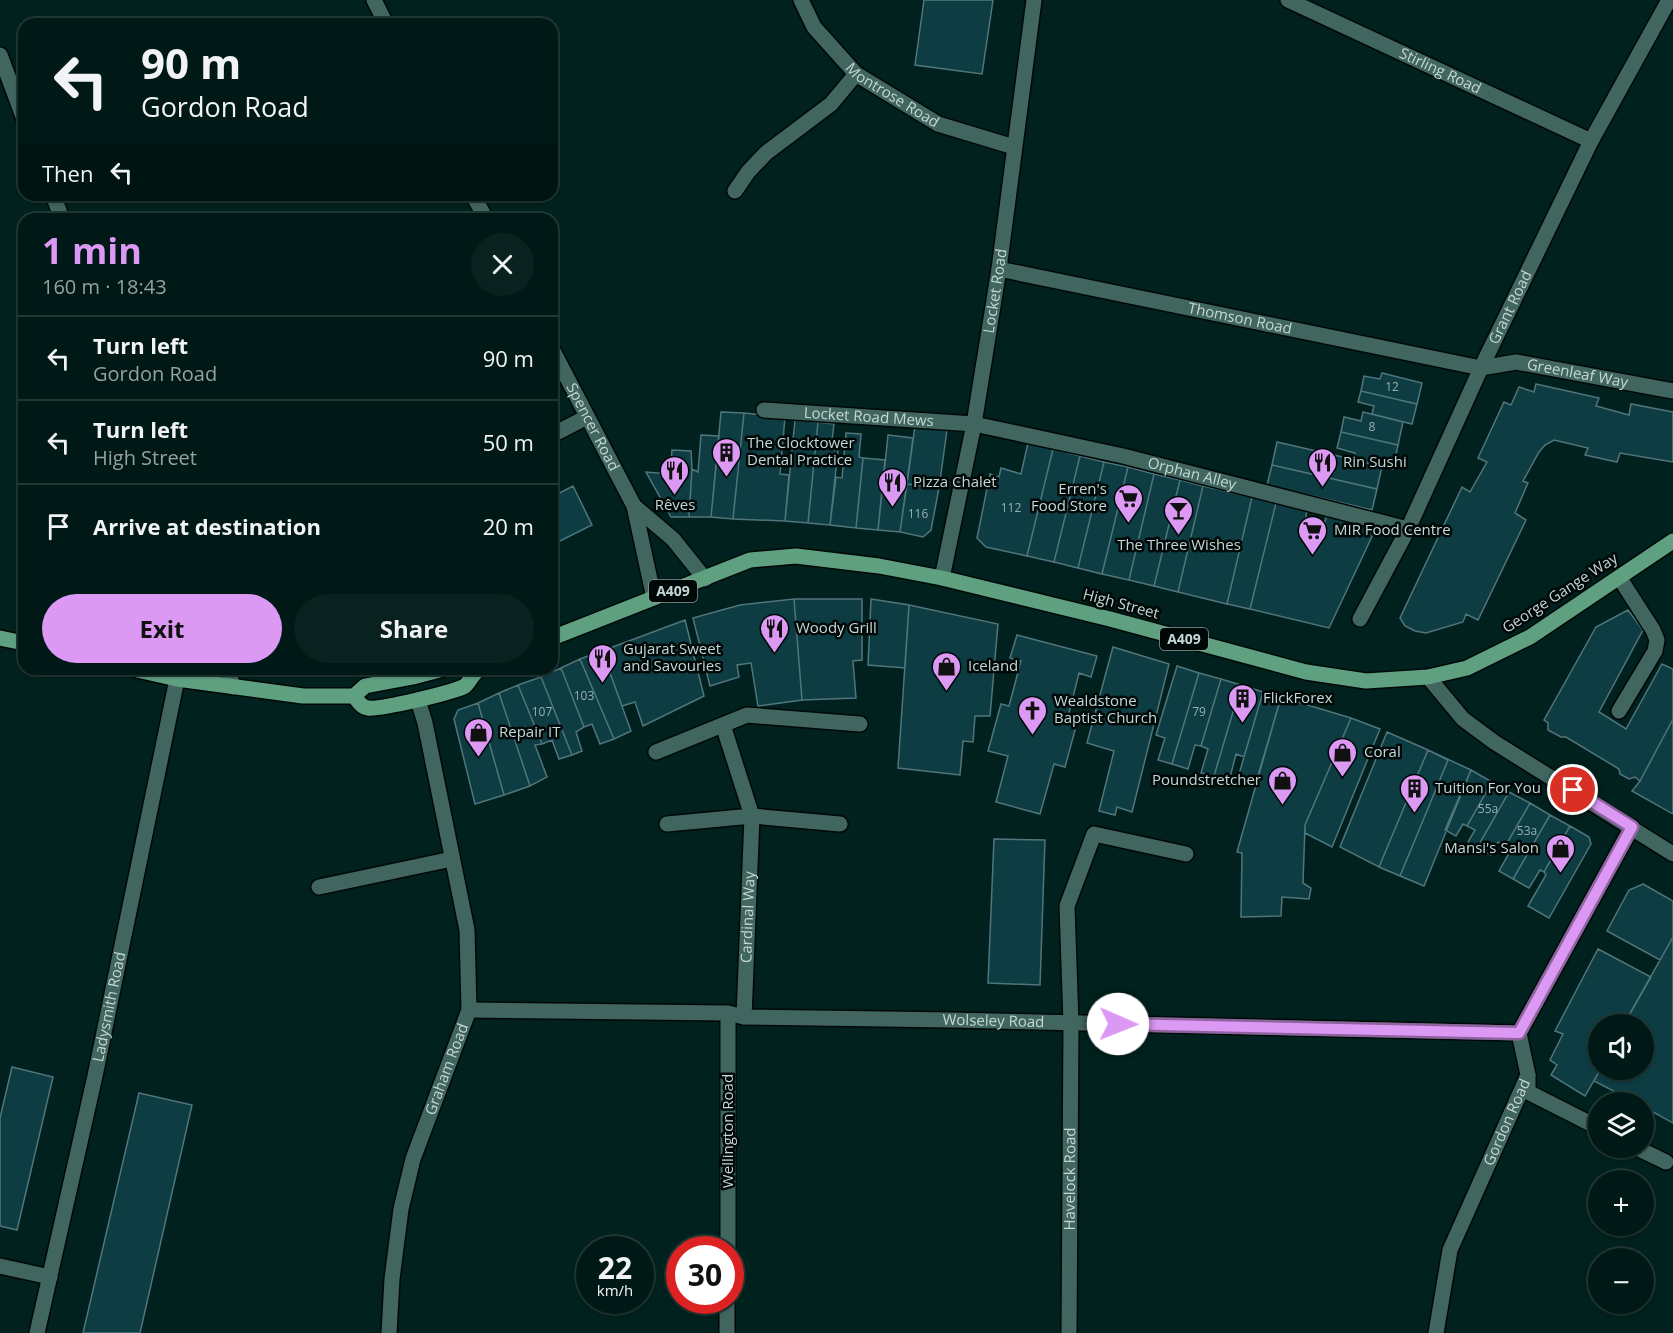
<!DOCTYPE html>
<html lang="en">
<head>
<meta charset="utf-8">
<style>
	:root { --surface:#001916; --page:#0a221f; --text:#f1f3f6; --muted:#95a0a1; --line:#223835; --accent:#dc99f4 }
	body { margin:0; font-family:"Open Sans",sans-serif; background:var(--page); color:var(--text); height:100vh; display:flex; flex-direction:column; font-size:22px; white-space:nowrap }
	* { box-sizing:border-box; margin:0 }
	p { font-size:20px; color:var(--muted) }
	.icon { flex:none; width:33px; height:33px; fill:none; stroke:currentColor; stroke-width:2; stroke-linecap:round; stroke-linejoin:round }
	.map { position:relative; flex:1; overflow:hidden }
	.sheet { position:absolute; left:18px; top:213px; width:540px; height:462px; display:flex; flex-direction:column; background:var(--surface); border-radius:18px; box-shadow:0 2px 4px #0004,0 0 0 2px var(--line) }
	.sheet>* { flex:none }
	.banner { position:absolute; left:18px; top:18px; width:540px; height:183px; border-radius:18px; box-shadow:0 2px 4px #0004,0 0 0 2px var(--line); background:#001916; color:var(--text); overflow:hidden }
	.tools { position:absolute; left:1588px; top:1014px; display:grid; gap:12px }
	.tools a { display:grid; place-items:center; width:66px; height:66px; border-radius:50%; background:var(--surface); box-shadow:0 2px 4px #0004,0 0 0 2px var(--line); font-size:30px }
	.speed { position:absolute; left:576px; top:1236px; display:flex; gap:12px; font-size:30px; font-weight:700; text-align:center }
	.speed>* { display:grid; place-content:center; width:78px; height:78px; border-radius:50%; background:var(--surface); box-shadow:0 2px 4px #0004,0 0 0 2px var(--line); line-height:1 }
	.speed small { font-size:15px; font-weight:400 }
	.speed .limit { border:9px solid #d22; background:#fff; color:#111 }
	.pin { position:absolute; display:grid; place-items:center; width:51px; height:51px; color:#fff; margin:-26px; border:3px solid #fff; border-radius:50%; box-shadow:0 2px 6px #0007 }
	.me { position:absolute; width:66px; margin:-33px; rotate:91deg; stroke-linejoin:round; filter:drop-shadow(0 0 4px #0008) }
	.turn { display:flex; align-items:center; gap:21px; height:126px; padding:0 24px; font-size:27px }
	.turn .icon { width:78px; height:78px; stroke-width:2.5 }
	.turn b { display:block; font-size:42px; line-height:51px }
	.then { display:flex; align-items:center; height:57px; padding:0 24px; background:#0003; gap:12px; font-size:22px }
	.round { display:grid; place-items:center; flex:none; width:63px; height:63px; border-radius:32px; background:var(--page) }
	.summary { display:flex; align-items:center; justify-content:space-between; height:102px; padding:0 24px }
	h1 { font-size:36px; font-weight:700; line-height:45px; color:var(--accent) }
	.action { display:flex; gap:12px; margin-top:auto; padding:12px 24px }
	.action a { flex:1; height:69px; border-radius:36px; background:var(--accent); color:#111; font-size:24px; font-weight:700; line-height:69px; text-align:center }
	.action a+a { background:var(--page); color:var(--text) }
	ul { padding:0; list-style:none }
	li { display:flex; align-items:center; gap:18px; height:84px; padding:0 24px; border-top:2px solid var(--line) }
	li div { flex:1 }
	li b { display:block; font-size:22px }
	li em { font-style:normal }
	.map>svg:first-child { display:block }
	.building { fill:#0d3c43; stroke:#51757c; stroke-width:1.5 }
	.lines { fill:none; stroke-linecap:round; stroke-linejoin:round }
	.minor-casing { stroke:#000907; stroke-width:18 }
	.major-casing { stroke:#000907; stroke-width:18 }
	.minor { stroke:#41655f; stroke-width:15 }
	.major { stroke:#5fa081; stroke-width:15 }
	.route-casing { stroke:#8f639f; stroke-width:15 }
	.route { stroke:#dc99f4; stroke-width:10 }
	.labels { text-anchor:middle; stroke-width:5; stroke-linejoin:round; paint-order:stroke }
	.number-label { font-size:12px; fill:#96b0b0 }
	.shield { fill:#000807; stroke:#899996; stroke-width:1.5 }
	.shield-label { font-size:14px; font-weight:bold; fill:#c4d7d4 }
	.street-label { font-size:15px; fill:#c4d7d4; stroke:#000807 }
	.poi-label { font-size:15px; fill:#c4d7d4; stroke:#000807; text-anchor:start }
</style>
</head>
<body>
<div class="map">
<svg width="1673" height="1333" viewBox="0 0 1673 1333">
	<rect width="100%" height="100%" fill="#00211d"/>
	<path class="building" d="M924,0H993L982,74L915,65Z
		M1382,373L1422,383L1417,404L1361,391L1364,376L1380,379Z
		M1536,384L1599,398L1596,406L1629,415L1631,404L1673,412V462L1620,453L1617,462L1585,455L1588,448L1554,440L1545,445L1539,452L1523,481L1528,483L1515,513L1526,520L1478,620L1466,614L1463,622L1426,633L1415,631L1405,626L1400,618L1462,487L1470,492L1487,462L1478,458L1504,402L1511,405L1519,387L1534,392Z
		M1361,391L1417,404L1412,424L1372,414L1374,406L1358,402Z
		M721,412L744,413L733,519L711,517Z
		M1363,412L1403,422L1398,445L1341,432L1344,417L1361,421Z
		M744,413L785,417L780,474L789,475L785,521L733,519Z
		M795,420L818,422L808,523L785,521Z
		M818,422L834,424L831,449L838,450L830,525L808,523Z
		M915,426L947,430L939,488L907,484Z
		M1341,432L1398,445L1393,469L1354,460L1355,453L1337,448Z
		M846,433L861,434L859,457L863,458L856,528L830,525L836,477L842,478Z
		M701,435L719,436L711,517H689L692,469L698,472Z
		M888,435L913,438L900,532L878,530Z
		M1277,442L1382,466L1377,489L1272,465Z
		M1028,443L1053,449L1027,556L986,547L977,538L990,474L999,477L1001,468L1021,474Z
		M1053,449L1080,456L1054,562L1027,556Z
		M672,450L691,451L692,469L689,517H671L646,472L670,474Z
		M1080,456L1104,462L1078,568L1054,562Z
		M863,458L885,460L878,530L856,528Z
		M1104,462L1128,467L1102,574L1078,568Z
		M1272,465L1377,489L1372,510L1267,485Z
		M1128,467L1154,474L1129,580L1102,574Z
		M1154,474L1180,480L1154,586L1129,580Z
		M1180,480L1203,486L1178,592L1154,586Z
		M907,484L939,488L931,530L923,537L900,532Z
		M573,486L592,525L552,545V497Z
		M1203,486L1252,497L1227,604L1178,592Z
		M1252,497L1276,503L1250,609L1227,604Z
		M1276,503L1307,510L1305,523L1323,529L1327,514L1376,528L1329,628L1250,609Z
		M794,599L802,700L758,706L751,663L737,665L739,677L710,686L693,618L740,605Z
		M794,599H862V660L853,661L856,698L802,700Z
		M871,599L909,605L905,668L868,665Z
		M909,605L998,624L990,716H975L973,742L963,741L960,775L898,768Z
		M1628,610L1643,630L1599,712L1626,729L1662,664L1673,669V719L1640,781L1635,777L1629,779L1620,774L1619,769L1566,737H1561L1548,730V723L1544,720L1596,627Z
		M685,620L704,696L643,726L635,702L622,706L602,651Z
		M1017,635L1097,656L1091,677L1079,673L1068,717L1078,719L1065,767L1054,764L1040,814L996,802L1008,756L988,751L1001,704L1009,706L1021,661L1010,658Z
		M1113,647L1169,664L1132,812L1117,807L1115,815L1099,811L1114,751L1087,743Z
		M602,651L631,731L614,739L580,659Z
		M580,659L614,739L600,744L592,724L584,727L561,668Z
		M1177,666L1199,673L1172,764L1158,760L1165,738L1156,735Z
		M561,668L584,727L576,732L582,751L572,755L541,677Z
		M1199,673L1221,679L1201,746L1195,745L1188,769L1172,764Z
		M541,677L572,755L559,759L552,740L542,744L518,685Z
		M1221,679L1241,685L1214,776L1201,773L1208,749L1201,746Z
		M518,685L542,744L535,745L547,777L530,786L499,693Z
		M1241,685L1263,692L1244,757L1236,754L1229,781L1214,776Z
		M1263,692L1281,697L1255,786L1237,781Z
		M499,693L530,786L504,795L478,703Z
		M1281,697L1351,718L1305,825L1303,883L1311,888L1309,899L1282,897L1281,916L1241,917L1242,853L1237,852Z
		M478,703L504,795L475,804L454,719L458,710Z
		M1351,718L1380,729L1332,847L1305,833V825Z
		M1673,719V814L1632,791L1640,781Z
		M1387,732L1428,750L1379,867L1340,847Z
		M1428,750L1448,760L1400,876L1379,867Z
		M1428,750L1471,770L1424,886L1379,867Z
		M1471,770L1492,782L1467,826L1463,824L1456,836L1445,830Z
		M1492,782L1509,792L1477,848L1468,842L1475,830L1467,826Z
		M1509,792L1530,803L1505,847L1498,842L1491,855L1477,848Z
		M1530,803L1550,815L1513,879L1499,871L1508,855L1502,852Z
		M1550,815L1570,826L1544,872L1540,870L1529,888L1513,879Z
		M1570,826L1589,837L1591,844L1549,918L1528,906L1546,875L1544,872Z
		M994,839L1045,840L1040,985L988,983Z
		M1643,884L1673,901V937L1660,960L1607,931L1629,890Z
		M1673,937V1123L1644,1107V1102H1635L1594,1081L1600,1070H1644V1024H1624Z
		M1598,949L1651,977L1624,1024H1599L1600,1070L1585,1096L1551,1075L1557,1065L1550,1060L1563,1034L1555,1031Z
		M12,1067L53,1077L17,1230L0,1226V1118Z
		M139,1093L192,1105L140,1333H83Z"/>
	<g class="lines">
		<defs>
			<g id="minor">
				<path d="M374,0L386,24"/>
				<path id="s1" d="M801,0L814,27L856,74L938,124L1014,147"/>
				<path id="s2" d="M1288,0L1591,141"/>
				<path d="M0,55L24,119"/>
				<path d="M735,191L748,172L766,153L831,104L856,74"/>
				<path d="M53,195L62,219"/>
				<path d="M473,195L486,219"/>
				<path id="s3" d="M999,269L1481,368L1516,362L1673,391"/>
				<path id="s4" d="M552,349L634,506L654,598"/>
				<path id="s5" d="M764,410L974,424L1123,456L1408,529"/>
				<path d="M552,435L587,417"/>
				<path d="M634,506L673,539L705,579"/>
				<path id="s6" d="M942,578L974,424L999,269L1034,0"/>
				<path id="s7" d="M1360,619L1408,529L1481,368L1591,141L1669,0"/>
				<path d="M228,669L233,687"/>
				<path d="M1428,677L1463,719L1494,742L1673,854"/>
				<path d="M1619,711L1655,651L1657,640L1653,630L1619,577"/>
				<path d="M656,752L747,715L860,724"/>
				<path d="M667,824L752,816L723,725"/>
				<path d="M319,887L452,859"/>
				<path id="s8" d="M469,1010L728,1013L744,1017L952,1020L1519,1033"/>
				<path d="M728,1013V1250"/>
				<path id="s9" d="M744,1017L752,816L840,824"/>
				<path d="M1528,1075V1092L1599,1128"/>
				<path d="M1637,1148L1666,1162"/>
				<path d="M0,1266L50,1277"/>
				<path id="s10" d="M37,1333L95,1076L177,679"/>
				<path id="s11" d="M389,1333L392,1279L401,1209L413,1159L469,1010L467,930L425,723L418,700"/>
				<path d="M727,1333V1300"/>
				<path id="s12" d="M1069,1333L1071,1023L1067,906L1094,834L1186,854"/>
				<path id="s13" d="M1436,1333L1450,1250L1528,1075L1519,1033L1632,827"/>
			</g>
			<path id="major" d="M0,638L24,643
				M552,638L750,560L796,556L879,566L942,578L1110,619L1306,672L1366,681L1428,677L1467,668L1530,637L1673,541
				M133,669L177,679L303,696H354L365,686L413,677L443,669
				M354,696C358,701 361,707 368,708C379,710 455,692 465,686C471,681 472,673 480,669"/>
		</defs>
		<use href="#minor" class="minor-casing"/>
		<use href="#major" class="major-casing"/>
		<use href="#minor" class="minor"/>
		<use href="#major" class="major"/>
	</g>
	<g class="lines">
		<defs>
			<path id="route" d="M1118,1024L1519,1033L1632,827L1573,790"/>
		</defs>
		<use href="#route" class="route-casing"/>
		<use href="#route" class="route"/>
	</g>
	<defs>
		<symbol id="building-pin" viewBox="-11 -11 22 30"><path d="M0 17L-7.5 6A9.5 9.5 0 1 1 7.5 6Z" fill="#dc99f4" stroke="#000807"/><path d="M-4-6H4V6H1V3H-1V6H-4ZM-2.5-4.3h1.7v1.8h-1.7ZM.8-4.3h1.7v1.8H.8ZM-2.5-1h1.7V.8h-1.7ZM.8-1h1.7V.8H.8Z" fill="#111"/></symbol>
		<symbol id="restaurant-pin" viewBox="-11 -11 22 30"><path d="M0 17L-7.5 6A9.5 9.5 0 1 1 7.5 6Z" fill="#dc99f4" stroke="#000807"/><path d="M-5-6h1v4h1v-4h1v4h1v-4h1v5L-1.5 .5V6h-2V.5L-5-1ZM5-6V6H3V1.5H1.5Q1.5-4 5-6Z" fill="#111"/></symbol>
		<symbol id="supermarket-pin" viewBox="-11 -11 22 30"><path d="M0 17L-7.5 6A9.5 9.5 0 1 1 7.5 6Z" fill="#dc99f4" stroke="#000807"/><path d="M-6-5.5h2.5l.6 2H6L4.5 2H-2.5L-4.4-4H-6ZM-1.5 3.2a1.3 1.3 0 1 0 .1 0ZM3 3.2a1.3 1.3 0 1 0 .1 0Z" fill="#111"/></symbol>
		<symbol id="bar-pin" viewBox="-11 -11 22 30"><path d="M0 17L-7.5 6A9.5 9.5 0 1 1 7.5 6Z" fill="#dc99f4" stroke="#000807"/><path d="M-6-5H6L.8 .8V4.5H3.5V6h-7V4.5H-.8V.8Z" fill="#111"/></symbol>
		<symbol id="shop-pin" viewBox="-11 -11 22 30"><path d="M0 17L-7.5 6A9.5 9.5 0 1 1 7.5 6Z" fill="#dc99f4" stroke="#000807"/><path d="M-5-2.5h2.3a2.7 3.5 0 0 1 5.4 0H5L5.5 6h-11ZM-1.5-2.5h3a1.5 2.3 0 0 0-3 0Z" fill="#111"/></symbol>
		<symbol id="church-pin" viewBox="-11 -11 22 30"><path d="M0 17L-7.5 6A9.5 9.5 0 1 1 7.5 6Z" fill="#dc99f4" stroke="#000807"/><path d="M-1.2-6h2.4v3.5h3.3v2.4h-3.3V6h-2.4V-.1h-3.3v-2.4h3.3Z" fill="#111"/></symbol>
	</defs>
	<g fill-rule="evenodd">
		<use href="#building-pin" x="710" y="436" width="33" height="45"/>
		<use href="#restaurant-pin" x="1306" y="446" width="33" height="45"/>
		<use href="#restaurant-pin" x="658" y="454" width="33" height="45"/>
		<use href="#restaurant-pin" x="876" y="466" width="33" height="45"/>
		<use href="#supermarket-pin" x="1112" y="482" width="33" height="45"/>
		<use href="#bar-pin" x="1162" y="494" width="33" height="45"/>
		<use href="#supermarket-pin" x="1296" y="514" width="33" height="45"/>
		<use href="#restaurant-pin" x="758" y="612" width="33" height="45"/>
		<use href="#restaurant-pin" x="586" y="642" width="33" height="45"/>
		<use href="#shop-pin" x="930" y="650" width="33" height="45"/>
		<use href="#building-pin" x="1226" y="682" width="33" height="45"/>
		<use href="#church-pin" x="1016" y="694" width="33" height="45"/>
		<use href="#shop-pin" x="462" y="716" width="33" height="45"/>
		<use href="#shop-pin" x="1326" y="736" width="33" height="45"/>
		<use href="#shop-pin" x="1266" y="764" width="33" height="45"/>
		<use href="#building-pin" x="1398" y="772" width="33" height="45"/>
		<use href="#shop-pin" x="1544" y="832" width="33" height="45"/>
	</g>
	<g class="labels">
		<g class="number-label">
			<text x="1392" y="391">12</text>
			<text x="1372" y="431">8</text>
			<text x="1011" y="512">112</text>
			<text x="918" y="518">116</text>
			<text x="584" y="700">103</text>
			<text x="542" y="716">107</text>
			<text x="1199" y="716">79</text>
			<text x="1488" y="813">55a</text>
			<text x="1527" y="835">53a</text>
		</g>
		<g class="shield">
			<rect x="649" y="580" width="48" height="22" rx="4.5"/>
			<rect x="1160" y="628" width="48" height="22" rx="4.5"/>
		</g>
		<g class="shield-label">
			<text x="673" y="596">A409</text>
			<text x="1184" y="644">A409</text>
		</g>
		<g class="street-label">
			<text dy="5" stroke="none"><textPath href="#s2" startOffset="168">Stirling Road</textPath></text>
			<text dy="5" stroke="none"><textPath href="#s1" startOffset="135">Montrose Road</textPath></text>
			<text dy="5" stroke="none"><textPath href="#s6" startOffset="292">Locket Road</textPath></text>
			<text dy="5" stroke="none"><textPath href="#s7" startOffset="346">Grant Road</textPath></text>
			<text dy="5" stroke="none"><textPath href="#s3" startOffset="246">Thomson Road</textPath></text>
			<text dy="5" stroke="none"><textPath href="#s3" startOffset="590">Greenleaf Way</textPath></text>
			<text dy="5" stroke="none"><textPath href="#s5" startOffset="105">Locket Road Mews</textPath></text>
			<text dy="5" stroke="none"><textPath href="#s4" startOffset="88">Spencer Road</textPath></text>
			<text dy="5" stroke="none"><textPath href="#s5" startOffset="434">Orphan Alley</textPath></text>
			<text transform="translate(1560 593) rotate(-33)" y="5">George Gange Way</text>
			<text transform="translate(1121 604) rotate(15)" y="5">High Street</text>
			<text dy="5" stroke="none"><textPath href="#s9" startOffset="100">Cardinal Way</textPath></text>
			<text dy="5" stroke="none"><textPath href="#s10" startOffset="334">Ladysmith Road</textPath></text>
			<text dy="5" stroke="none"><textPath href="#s8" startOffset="525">Wolseley Road</textPath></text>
			<text dy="5" stroke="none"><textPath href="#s11" startOffset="272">Graham Road</textPath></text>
			<text dy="5" stroke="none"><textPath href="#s13" startOffset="224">Gordon Road</textPath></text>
			<text transform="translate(728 1131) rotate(-90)" y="5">Wellington Road</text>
			<text dy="5" stroke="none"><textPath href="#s12" startOffset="154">Havelock Road</textPath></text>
		</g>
		<g class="poi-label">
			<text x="747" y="448">The Clocktower<tspan x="747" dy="17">Dental Practice</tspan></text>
			<text x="1343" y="467">Rin Sushi</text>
			<text x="913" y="487">Pizza Chalet</text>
			<text x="1107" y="494" text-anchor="end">Erren's<tspan x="1107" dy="17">Food Store</tspan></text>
			<text x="675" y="510" text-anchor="middle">Rêves</text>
			<text x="1334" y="535">MIR Food Centre</text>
			<text x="1179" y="550" text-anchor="middle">The Three Wishes</text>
			<text x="796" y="633">Woody Grill</text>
			<text x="623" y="654">Gujarat Sweet<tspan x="623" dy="17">and Savouries</tspan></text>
			<text x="968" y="671">Iceland</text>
			<text x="1263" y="703">FlickForex</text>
			<text x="1054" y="706">Wealdstone<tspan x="1054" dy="17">Baptist Church</tspan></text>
			<text x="499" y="737">Repair IT</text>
			<text x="1364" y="757">Coral</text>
			<text x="1261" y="785" text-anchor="end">Poundstretcher</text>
			<text x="1435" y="793">Tuition For You</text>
			<text x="1539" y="853" text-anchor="end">Mansi's Salon</text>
		</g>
	</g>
</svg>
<div class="tools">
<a><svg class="icon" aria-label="sound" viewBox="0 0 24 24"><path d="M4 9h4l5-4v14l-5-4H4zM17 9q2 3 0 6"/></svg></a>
<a><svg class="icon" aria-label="layers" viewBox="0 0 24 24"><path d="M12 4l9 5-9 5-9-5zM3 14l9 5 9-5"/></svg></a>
<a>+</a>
<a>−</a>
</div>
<div class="speed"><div>22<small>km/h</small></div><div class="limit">30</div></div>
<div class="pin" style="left:1573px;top:790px;background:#d93025"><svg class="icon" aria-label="arrive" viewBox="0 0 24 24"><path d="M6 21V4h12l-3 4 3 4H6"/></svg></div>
<svg class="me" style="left:1118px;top:1024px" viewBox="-20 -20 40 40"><circle r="19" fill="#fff"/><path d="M0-13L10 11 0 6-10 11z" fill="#dc99f4"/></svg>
<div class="banner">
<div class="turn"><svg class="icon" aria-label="left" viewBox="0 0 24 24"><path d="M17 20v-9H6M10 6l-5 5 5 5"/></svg><div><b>90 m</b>Gordon Road</div></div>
<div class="then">Then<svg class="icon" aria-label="left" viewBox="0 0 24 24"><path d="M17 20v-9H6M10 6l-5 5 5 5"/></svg></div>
</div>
<section class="sheet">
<div class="summary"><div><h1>1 min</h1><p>160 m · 18:43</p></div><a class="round"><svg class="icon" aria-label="close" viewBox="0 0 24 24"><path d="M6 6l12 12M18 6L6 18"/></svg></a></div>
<ul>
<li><svg class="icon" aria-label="left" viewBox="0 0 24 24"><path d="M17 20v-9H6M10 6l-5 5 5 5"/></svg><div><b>Turn left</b><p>Gordon Road</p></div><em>90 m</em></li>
<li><svg class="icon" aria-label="left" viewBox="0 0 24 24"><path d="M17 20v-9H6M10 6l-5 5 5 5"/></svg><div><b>Turn left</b><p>High Street</p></div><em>50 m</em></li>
<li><svg class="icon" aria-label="arrive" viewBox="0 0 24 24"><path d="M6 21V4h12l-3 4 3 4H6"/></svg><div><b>Arrive at destination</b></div><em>20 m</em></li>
</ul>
<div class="action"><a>Exit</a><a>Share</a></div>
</section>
</div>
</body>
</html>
